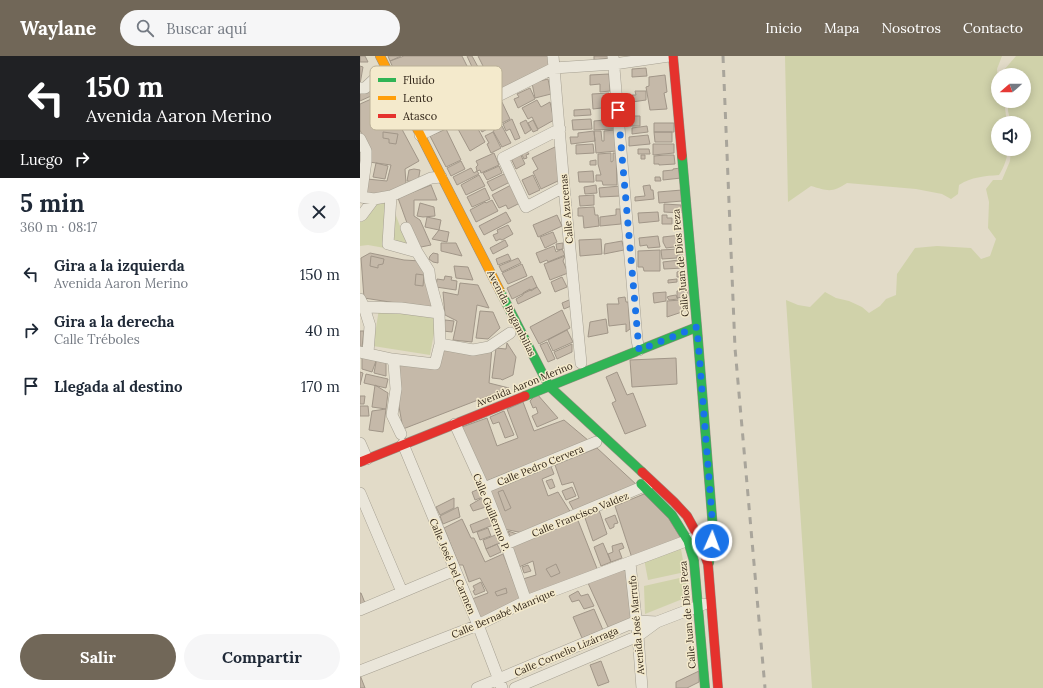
<!DOCTYPE html>
<html lang="es">
<head>
<meta charset="utf-8">
<style>
	:root { --surface:#fff; --page:#f6f6f7; --text:#1f2937; --muted:#747a83; --accent:#716758 }
	body { margin:0; font-family:Lora,serif; background:var(--page); color:var(--text); height:100vh; display:flex; flex-direction:column; font-size:15px; white-space:nowrap }
	* { box-sizing:border-box; margin:0 }
	p { font-size:13px; color:var(--muted) }
	.icon { flex:none; width:22px; height:22px; fill:none; stroke:currentColor; stroke-width:2; stroke-linecap:round; stroke-linejoin:round }
	.map { position:relative; flex:1; overflow:hidden }
	.drawer { display:flex; flex-direction:column; background:var(--surface); width:360px }
	.drawer>* { flex:none }
	.banner { background:#202124; color:#fff; overflow:hidden }
	.needle { width:26px; rotate:250deg }
	.controls { position:absolute; left:631px; top:12px; display:grid; gap:8px }
	.controls a { display:grid; place-items:center; width:40px; height:40px; border-radius:50%; background:var(--surface); box-shadow:0 2px 10px #0003; font-size:20px }
	.pin { position:absolute; display:grid; place-items:center; width:34px; height:34px; color:#fff; margin:-17px; border-radius:8px; box-shadow:0 2px 6px #0006 }
	.me { position:absolute; width:44px; margin:-22px; rotate:2deg; stroke-linejoin:round; filter:drop-shadow(0 0 3px #0008) }
	.turn { display:flex; align-items:center; gap:14px; height:84px; padding:0 20px; font-size:18px }
	.turn .icon { width:52px; height:52px; stroke-width:2.5 }
	.turn b { display:block; font-size:28px; line-height:34px }
	.then { display:flex; align-items:center; height:38px; padding:0 20px; background:#0003; gap:8px; font-size:15px }
	.round { display:grid; place-items:center; flex:none; width:42px; height:42px; border-radius:21px; background:var(--page) }
	.head { display:flex; align-items:center; justify-content:space-between; height:68px; padding:0 20px }
	h1 { font-size:24px; font-weight:800; line-height:30px }
	.action { display:flex; gap:8px; margin-top:auto; padding:8px 20px }
	.action a { flex:1; height:46px; border-radius:24px; background:var(--accent); color:#fff; font-size:16px; font-weight:800; line-height:46px; text-align:center }
	.action a+a { background:var(--page); color:var(--text) }
	ul { padding:0; list-style:none }
	li { display:flex; align-items:center; gap:12px; height:56px; padding:0 20px }
	li div { flex:1 }
	li b { display:block; font-size:15px }
	li em { font-style:normal }
	header { display:flex; align-items:center; gap:24px; box-sizing:border-box; height:56px; padding:0 20px; background:var(--accent); color:#fff }
	header strong { font-size:19px }
	nav { display:flex; gap:22px; margin-inline-start:auto; font-size:14px }
	.search { width:280px; height:36px; background:var(--page); display:flex; align-items:center; gap:10px; box-sizing:border-box; padding:0 14px; border-radius:22px; color:var(--muted); font-size:15px }
	main { display:flex; flex:1; min-height:0 }
	.map>svg:first-child { display:block }
	.green { fill:#d0d2aa }
	.building { fill:#c5b9a9; stroke:#a19688 }
	.lines { fill:none; stroke-linecap:round; stroke-linejoin:round }
	.street-casing { stroke:#a6a092; stroke-width:12 }
	.fast-casing { stroke:#968f82; stroke-width:10 }
	.slow-casing { stroke:#968f82; stroke-width:10 }
	.jam-casing { stroke:#968f82; stroke-width:10 }
	.street { stroke:#eae6da; stroke-width:11 }
	.fast { stroke:#30b455; stroke-width:9 }
	.slow { stroke:#ff9f0a; stroke-width:9 }
	.jam { stroke:#e5322d; stroke-width:9 }
	.rail { stroke:#a9a59b; stroke-width:3; stroke-dasharray:7 7; stroke-linecap:butt }
	.route { stroke:#1a73e8; stroke-width:7; stroke-dasharray:0 12.6 }
	.labels { text-anchor:middle; stroke-width:3; stroke-linejoin:round; paint-order:stroke }
	.street-label { font-size:10px; fill:#34281b; stroke:#f4eacc }
	.key { fill:#f4eacc; stroke:#bab097; stroke-width:1 }
	.key-label { font-size:11px; fill:#34281b }
</style>
</head>
<body>
<header>
<strong>Waylane</strong>
<div class="search"><svg class="icon" aria-label="search" viewBox="0 0 24 24"><circle cx="10" cy="10" r="6"/><path d="M15 15l6 6"/></svg>Buscar aquí</div>
<nav><a>Inicio</a><a>Mapa</a><a>Nosotros</a><a>Contacto</a></nav>
</header>
<main>
<section class="drawer">
<div class="banner">
<div class="turn"><svg class="icon" aria-label="left" viewBox="0 0 24 24"><path d="M17 20v-9H6M10 6l-5 5 5 5"/></svg><div><b>150 m</b>Avenida Aaron Merino</div></div>
<div class="then">Luego<svg class="icon" aria-label="right" viewBox="0 0 24 24"><path d="M7 20v-9h11M14 6l5 5-5 5"/></svg></div>
</div>
<div class="head"><div><h1>5 min</h1><p>360 m · 08:17</p></div><a class="round"><svg class="icon" aria-label="close" viewBox="0 0 24 24"><path d="M6 6l12 12M18 6L6 18"/></svg></a></div>
<ul>
<li><svg class="icon" aria-label="left" viewBox="0 0 24 24"><path d="M17 20v-9H6M10 6l-5 5 5 5"/></svg><div><b>Gira a la izquierda</b><p>Avenida Aaron Merino</p></div><em>150 m</em></li>
<li><svg class="icon" aria-label="right" viewBox="0 0 24 24"><path d="M7 20v-9h11M14 6l5 5-5 5"/></svg><div><b>Gira a la derecha</b><p>Calle Tréboles</p></div><em>40 m</em></li>
<li><svg class="icon" aria-label="arrive" viewBox="0 0 24 24"><path d="M6 21V4h12l-3 4 3 4H6"/></svg><div><b>Llegada al destino</b></div><em>170 m</em></li>
</ul>
<div class="action"><a>Salir</a><a>Compartir</a></div>
</section>
<div class="map">
<svg width="683" height="632" viewBox="0 0 683 632">
	<rect width="100%" height="100%" fill="#e2dbc8"/>
	<path class="green" d="M425,0H642L637,13L638,27V45H644L647,67H638V93H648C647,103 644,111 639,119C625,120 611,121 599,129L598,138L591,143L582,138L556,133L487,127C472,137 468,135 451,130L428,146Z
		M656,0H683V632H452L426,244L438,249L450,251L465,236L476,242L489,245L502,251L509,257L520,250L526,243L536,239L537,218L555,192L577,190L611,192L621,203L630,200L636,183L628,172L629,146L626,133L633,124H642L650,105L651,93H664V67H651L648,55V45H664V19H644V14Z
		M30,144L48,191L36,194L8,189L0,190V161L13,149Z
		M19,253L77,261L70,299L13,290Z
		M321,493L325,516L288,524L284,503Z
		M324,521L330,540L285,558L284,530Z"/>
	<path class="building" d="M0,0H5L8,6H0Z
		M28,0H41L30,5Z
		M44,0H102L123,42L61,74L54,58L61,52L74,47L67,37L48,45L30,5Z
		M107,0H112L118,11L113,13Z
		M118,0H188L190,11L136,36Z
		M234,0H249V2L234,4Z
		M0,10L3,11L0,28Z
		M286,12L287,20L272,21V13Z
		M249,18L250,35L240,36V28L230,29V19Z
		M305,19L307,36L304,37L307,53L290,54L286,31L289,30V21Z
		M188,23L191,38L175,42L172,27Z
		M18,25L22,35L0,45V35Z
		M170,32L175,43L158,52L154,43L159,41L157,38Z
		M275,35H286V44L272,46V39H276Z
		M25,37L30,51L59,105L45,113L46,128L32,137L5,138L7,123L27,125L31,109L9,106V96L0,74V48Z
		M249,37L250,51L233,53L232,38Z
		M141,44L150,63L142,67L132,48Z
		M177,44L181,51L190,46L194,64L178,73L172,61L168,63L162,52Z
		M121,53L131,71L122,76L116,65L119,63L115,56Z
		M230,53L231,59L214,60V54Z
		M110,58L125,86L110,95L98,73L105,69L101,63Z
		M270,60H280V70H270Z
		M152,63L160,82L155,84L150,73L146,75L143,68Z
		M231,63L232,73L213,74L212,64Z
		M166,64L171,74L165,78L160,67Z
		M173,64L178,74L173,76L168,67Z
		M245,64V68H253L254,73L234,74V65Z
		M294,67H314V76H294Z
		M142,70L151,87L142,91L133,75Z
		M287,70L288,76L272,78V72Z
		M86,73L101,104L86,111L70,80Z
		M255,74L256,95L236,97L234,75H241L242,85H244V75Z
		M234,75L235,85L211,88L210,81H218V77Z
		M23,76L38,78L36,88L29,87V83L23,82Z
		M133,76L141,92L131,97L127,88L129,87L125,80Z
		M294,76H312V86H295Z
		M288,79L290,88L269,90V81Z
		M233,88L234,97L216,98V89Z
		M293,88H314V97L293,99Z
		M197,90L200,124L181,133L173,116L178,113L172,102Z
		M278,93H289L290,98H278Z
		M166,94L169,98L166,99L167,102L164,103L161,97Z
		M159,95L165,108L156,113L150,100Z
		M134,97L139,109L121,117L120,114L117,115L116,111L118,109L116,105Z
		M251,97V106L253,105V97H256L257,129H243L242,125H236V119H241L238,108V98Z
		M281,99H285V103H281Z
		M305,99H314L315,108L299,109V108H294V100Z
		M236,104V109H230V105Z
		M101,105L105,113L91,120L87,112Z
		M16,107L28,110L25,123L13,121Z
		M139,110L142,117L127,124L123,117Z
		M111,112L114,117L117,115L119,118L97,129L93,121Z
		M320,112L321,122L303,124V115L313,114V113Z
		M54,113L60,114L58,126L47,125L49,114Z
		M233,115L234,126H219L218,116Z
		M146,117L150,126L132,135L127,126Z
		M119,119L125,130L106,139L101,129Z
		M173,119L180,134L169,139L162,124Z
		M295,121H300L301,125H295Z
		M71,129L77,144H54V160L60,164L71,189L56,192L38,142Z
		M151,129L160,147L148,153L146,149L139,152L132,139Z
		M236,129L237,137L225,138L224,131Z
		M290,129L291,134H293L294,143L275,145V141L285,140L283,130Z
		M260,130V140L240,141L239,132Z
		M125,132L130,143L112,151L107,141Z
		M322,134V145L299,147L298,136Z
		M234,139V149L220,150L219,140Z
		M132,144L138,155L116,166L110,154L125,146L126,147Z
		M60,147L74,151L75,160L63,161L57,160Z
		M304,148L321,149V157L304,156Z
		M234,151L235,159H238L239,170L224,172L223,160H218V152Z
		M256,153H260L261,168L240,170V161L256,159Z
		M146,156L151,165L124,179L119,170Z
		M298,156L299,165L279,167L278,157Z
		M197,159L202,170L178,181L173,169Z
		M302,159H307V162H312V168H302Z
		M67,161L81,164L79,174L65,171Z
		M148,169L153,178L142,184L140,183L136,185L133,179L138,177L137,174Z
		M79,174L89,176L87,186L72,183Z
		M193,176L197,186L185,192L180,181Z
		M321,179L322,190L306,192L303,186V181Z
		M298,180L300,191L288,192L287,189L280,190L279,182Z
		M241,183L242,198L220,200L219,184Z
		M145,184L148,190L133,198L130,192Z
		M262,185L264,194L244,198L245,188Z
		M81,187H96L102,200L81,195Z
		M203,187V193L197,194L196,188Z
		M194,190L196,196L202,193L205,199L188,206L187,204L180,207L176,197Z
		M318,193L317,202L302,203L301,194Z
		M300,194V215H284L283,211H278V195Z
		M322,196L324,212L304,213L303,206L319,204V197Z
		M10,197L44,204L61,205L75,253L4,242L1,202Z
		M73,197L78,198V207L73,206L69,203L70,200Z
		M148,198L151,204L138,209L136,203Z
		M11,200L24,203L23,208L18,209V212L10,210Z
		M205,200L203,205L208,217L190,224L184,208Z
		M158,202L161,207L142,216L139,210Z
		M162,208L167,220L148,228L142,217Z
		M94,210L108,211L113,224L96,222Z
		M320,215V221H317V216Z
		M56,218L64,219L63,230L55,229Z
		M85,220L92,221L91,224L97,225L96,234L76,231L77,223L84,224Z
		M172,220L177,231L152,243L147,232Z
		M202,221L207,231L195,236L191,226Z
		M317,223V226L308,227V224Z
		M100,227L118,229L129,252L117,249L112,286L93,284L97,265L85,259L83,236L98,239Z
		M177,231L181,237L158,248L156,243L163,239V237L170,233L171,235Z
		M328,234V240L317,242V235Z
		M306,236V245L294,247L293,237Z
		M316,239L318,243L309,244L307,241L310,240Z
		M265,241L266,246H268L270,273L266,276V268L249,270L247,248H259L258,242Z
		M209,244L211,250L204,253L202,247Z
		M321,244L328,246V254L307,261V245Z
		M202,254L210,272L179,288L170,271Z
		M120,255L133,256L140,272L128,283L116,282Z
		M246,263L248,277L228,281L230,266Z
		M85,264L94,265L92,276L83,275Z
		M207,274L213,286L193,295L188,284Z
		M0,275H4L2,291H0Z
		M187,286L195,303L188,306L180,289Z
		M147,287L156,301L153,319L142,324L141,323L132,322L136,292L146,293Z
		M212,288V296L197,303L194,296Z
		M84,291H132L129,327L149,332L43,373L38,345L37,305L75,308Z
		M2,301L16,305L12,316L2,313Z
		M17,301L26,303V320L14,317Z
		M316,302L317,328L272,331L270,304Z
		M0,316L3,317L0,329Z
		M257,316L267,339L273,337L286,370L265,378L252,347L256,345L246,321Z
		M6,318L28,323L26,332L4,327Z
		M15,329L28,337L26,353L12,351Z
		M177,338L198,362L177,371L172,360L178,357L176,351L173,352L170,345Z
		M0,340H5L4,348H0Z
		M163,346L174,375L204,364L229,385L124,426L102,371L127,362L137,390L158,382L147,353Z
		M0,350H8L9,360H0Z
		M26,353L23,376L9,374L12,355Z
		M144,355L154,379L145,382L139,366L133,368L130,361Z
		M237,392L278,430L214,455L209,446L219,442L213,426L202,429L195,409Z
		M190,408L194,418L182,423L188,440L198,436L211,457L163,477L144,473L129,434Z
		M192,423L195,431L190,433L186,425Z
		M212,431L216,440L206,444L202,435Z
		M119,433L123,441L115,444L112,436Z
		M143,434L151,452L145,455L138,436Z
		M284,438L309,463L322,484L272,502L255,450Z
		M94,442V452L80,459L76,451Z
		M122,442L126,451L113,455L110,449Z
		M98,451L100,461L83,468L80,460Z
		M239,454L247,478L233,485L225,462Z
		M255,459L258,467L254,468V471L250,473L245,463Z
		M130,461L133,469L113,477L110,469Z
		M217,462L238,515L169,539L163,523L176,519L173,505L159,511L151,490Z
		M102,463L111,482H114L125,506L143,498L161,544L120,563L112,543L128,537L120,522L109,526L103,509H99L84,472Z
		M128,472L131,480L120,484L117,476Z
		M148,475L160,479L151,482Z
		M138,478L142,486L126,493L123,484Z
		M243,487L251,506L241,510L234,491Z
		M262,487L264,492L259,494L262,502L251,506L248,498L253,496L252,490Z
		M137,488L141,496L130,501L126,493Z
		M196,508L200,517L191,521L186,513Z
		M168,509L171,515L164,517L162,511Z
		M268,511L272,565L248,571L228,527Z
		M121,526L125,535L115,539L113,535L115,534L113,530Z
		M146,532L147,537L137,540L135,536Z
		M218,535L221,540L228,538L234,550L224,553L219,544L212,546L209,540Z
		M0,537H1L5,547L0,548Z
		M234,553L243,574L222,582L213,561Z
		M241,605L249,626L238,630L230,609Z
		M339,615V626L327,632H316V626Z
		M0,619L5,632H0Z"/>
	<g class="lines">
		<defs>
			<path id="street" d="M193,0L204,131L221,307
				M253,0L277,284L279,294
				M0,32H5L19,19
				M200,73L143,102L166,151L204,131
				M60,79L194,12L254,8L309,0
				M0,83L6,95V105L1,141L14,143L31,140L71,122L81,121
				M31,140L28,188L57,196
				M0,160L2,159L14,143
				M0,243L4,251L10,270L8,297
				M4,251L41,252L79,257
				M80,288L113,294L129,291L150,277
				M0,296L32,303L75,308L80,288L79,257L70,224L69,215L57,196L46,172
				M32,303L34,308L36,333L32,359L41,378
				M95,368L124,432L146,488L166,545
				M0,387L7,403
				M43,388L118,569L142,632
				M124,432L236,386
				M0,437L42,536
				M146,488L289,428
				M270,507L278,580L282,632
				M0,554L95,514
				M0,615L118,569L166,545L334,482
				M117,632L277,565L297,566
				M155,632L278,580L297,566L344,548"/>
			<path id="fast" d="M140,235L189,330L282,416
				M337,271L353,473L349,507
				M165,340L337,271L322,100
				M281,428L312,459L328,485L334,505L345,632"/>
			<path id="slow" d="M20,0L140,235"/>
			<path id="jam" d="M313,0L322,100
				M0,406L165,340
				M282,416L314,446L327,460L338,480L348,508L358,632"/>
		</defs>
		<use href="#street" class="street-casing"/>
		<use href="#fast" class="fast-casing"/>
		<use href="#slow" class="slow-casing"/>
		<use href="#jam" class="jam-casing"/>
		<use href="#street" class="street"/>
		<use href="#fast" class="fast"/>
		<use href="#slow" class="slow"/>
		<use href="#jam" class="jam"/>
		<path class="rail" d="M363,0L375,292L405,632"/>
	</g>
	<g class="lines">
		<path class="route" d="M258,54L279,294L337,271L353,473L352,485"/>
	</g>
	<g class="labels">
		<g class="street-label">
			<text transform="translate(206 153) rotate(-95)" y="4">Calle Azucenas</text>
			<text transform="translate(320 207) rotate(-95)" y="4">Calle Juan de Dios Peza</text>
			<text transform="translate(152 257) rotate(63)" y="4">Avenida Bugambilias</text>
			<text transform="translate(164 328) rotate(-22)" y="4">Avenida Aaron Merino</text>
			<text transform="translate(180 409) rotate(-22)" y="4">Calle Pedro Cervera</text>
			<text transform="translate(132 456) rotate(68)" y="4">Calle Guillermo P.</text>
			<text transform="translate(220 458) rotate(-22)" y="4">Calle Francisco Valdez</text>
			<text transform="translate(93 510) rotate(67)" y="4">Calle José Del Carmen</text>
			<text transform="translate(143 557) rotate(-23)" y="4">Calle Bernabé Manrique</text>
			<text transform="translate(327 559) rotate(-95)" y="4">Calle Juan de Dios Peza</text>
			<text transform="translate(276 569) rotate(-95)" y="4">Avenida José Marrufo</text>
			<text transform="translate(206 595) rotate(-23)" y="4">Calle Cornelio Lizárraga</text>
		</g>
	</g>
	<rect x="10" y="10" width="132" height="64" rx="6" class="key"/>
	<rect x="18" y="22" width="18" height="4" fill="#30b455"/>
	<rect x="18" y="40" width="18" height="4" fill="#ff9f0a"/>
	<rect x="18" y="58" width="18" height="4" fill="#e5322d"/>
	<g class="key-label">
		<text x="43" y="28">Fluido</text>
		<text x="43" y="46">Lento</text>
		<text x="43" y="64">Atasco</text>
	</g>
</svg>
<div class="controls">
<a><svg class="needle" viewBox="-14 -14 28 28"><path d="M0-13l5 13h-10z" fill="#e53935"/><path d="M0 13l5-13h-10z" fill="#747a83"/></svg></a>
<a><svg class="icon" aria-label="sound" viewBox="0 0 24 24"><path d="M4 9h4l5-4v14l-5-4H4zM17 9q2 3 0 6"/></svg></a>
</div>
<div class="pin" style="left:258px;top:54px;background:#d93025"><svg class="icon" aria-label="arrive" viewBox="0 0 24 24"><path d="M6 21V4h12l-3 4 3 4H6"/></svg></div>
<svg class="me" style="left:352px;top:485px" viewBox="-20 -20 40 40"><circle r="17" fill="#1a73e8" stroke="#fff" stroke-width="3"/><path d="M0-11L8 9 0 5-8 9z" fill="#fff"/></svg>
</div>
</main>
</body>
</html>
